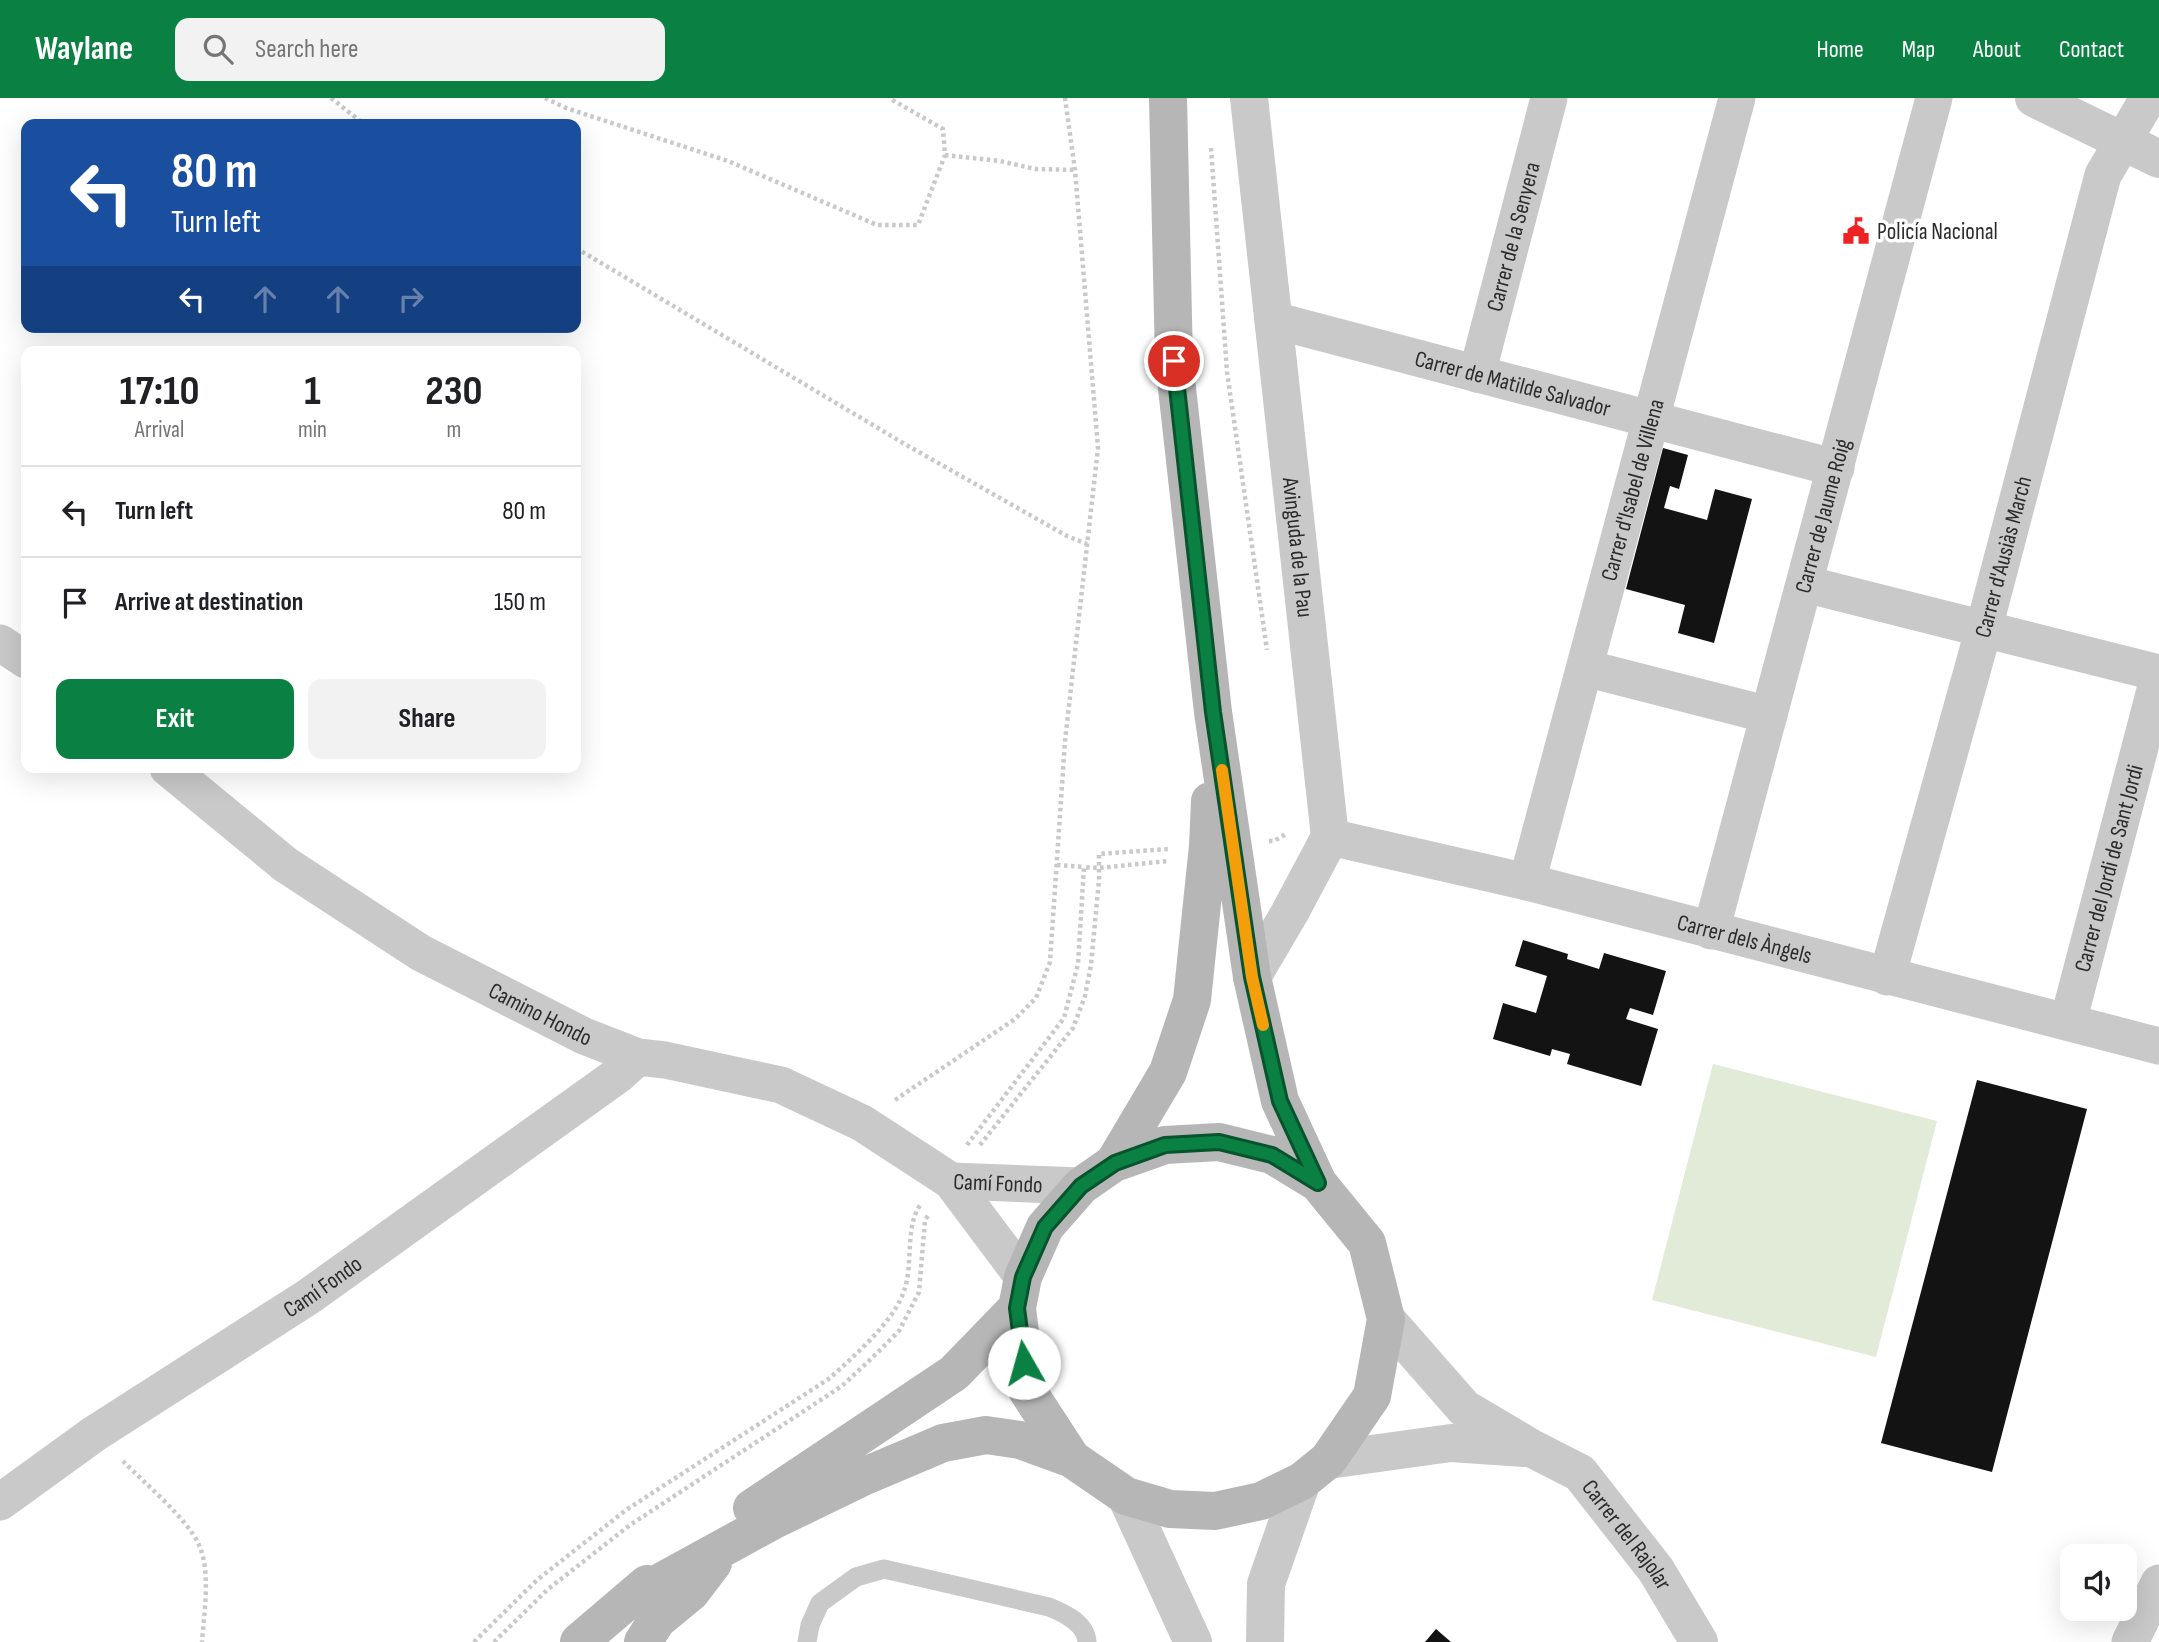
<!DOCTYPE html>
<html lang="en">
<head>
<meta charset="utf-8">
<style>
	:root { --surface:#fff; --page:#f2f2f2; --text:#202124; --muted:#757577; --line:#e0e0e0; --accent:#0b8043 }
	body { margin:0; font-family:"Sofia Sans Condensed",sans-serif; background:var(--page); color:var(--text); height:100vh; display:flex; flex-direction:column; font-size:26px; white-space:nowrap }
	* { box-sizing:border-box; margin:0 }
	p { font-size:23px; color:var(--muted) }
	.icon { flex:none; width:38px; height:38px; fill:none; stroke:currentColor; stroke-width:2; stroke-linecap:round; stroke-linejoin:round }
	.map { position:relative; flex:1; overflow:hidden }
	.details { position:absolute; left:21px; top:248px; width:560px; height:427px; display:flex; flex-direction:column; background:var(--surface); border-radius:14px; box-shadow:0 7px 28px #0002 }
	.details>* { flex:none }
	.hud { position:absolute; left:21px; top:21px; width:560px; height:214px; border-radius:14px; box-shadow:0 7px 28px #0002; background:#1a4fa0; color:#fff; overflow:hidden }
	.fabs { position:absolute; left:2060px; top:1446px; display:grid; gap:14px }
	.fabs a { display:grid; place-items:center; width:77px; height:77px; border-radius:14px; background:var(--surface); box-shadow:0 7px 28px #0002; font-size:35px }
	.pin { position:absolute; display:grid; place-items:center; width:60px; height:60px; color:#fff; margin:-30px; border:4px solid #fff; border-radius:50%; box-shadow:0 2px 7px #0007 }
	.me { position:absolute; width:77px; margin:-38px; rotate:353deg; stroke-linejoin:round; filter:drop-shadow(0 0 5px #0008) }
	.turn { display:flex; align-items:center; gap:24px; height:147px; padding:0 35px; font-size:32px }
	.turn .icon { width:91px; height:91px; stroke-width:2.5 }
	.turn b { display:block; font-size:49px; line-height:60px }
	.lanes { display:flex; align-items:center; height:66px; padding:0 35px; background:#0003; justify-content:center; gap:35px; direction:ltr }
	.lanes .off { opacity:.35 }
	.eta { display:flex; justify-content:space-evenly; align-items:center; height:119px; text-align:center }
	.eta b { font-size:42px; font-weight:700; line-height:49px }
	.primary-button { display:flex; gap:14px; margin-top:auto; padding:14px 35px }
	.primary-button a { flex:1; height:80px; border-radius:14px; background:var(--accent); color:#fff; font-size:28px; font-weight:700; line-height:80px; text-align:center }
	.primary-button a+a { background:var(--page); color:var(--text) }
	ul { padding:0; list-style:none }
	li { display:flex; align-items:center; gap:21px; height:91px; padding:0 35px; border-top:2px solid var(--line) }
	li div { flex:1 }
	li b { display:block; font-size:26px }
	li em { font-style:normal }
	header { display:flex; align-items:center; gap:42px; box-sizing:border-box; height:98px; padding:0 35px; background:var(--accent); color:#fff }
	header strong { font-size:33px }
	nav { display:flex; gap:38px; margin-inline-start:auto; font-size:24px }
	.search { width:490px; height:63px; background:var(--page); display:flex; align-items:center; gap:18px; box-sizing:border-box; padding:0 24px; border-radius:14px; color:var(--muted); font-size:26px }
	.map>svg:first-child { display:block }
	.green { fill:#e1ebd8 }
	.building { fill:#131313 }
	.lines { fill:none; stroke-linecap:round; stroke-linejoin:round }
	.path { stroke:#c9c9c9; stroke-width:4.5; stroke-dasharray:3.5 3.5; stroke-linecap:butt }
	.service { stroke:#c9c9c9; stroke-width:19 }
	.minor { stroke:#c9c9c9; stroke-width:37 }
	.tertiary { stroke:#c9c9c9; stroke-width:38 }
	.secondary { stroke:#b6b6b6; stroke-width:38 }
	.route-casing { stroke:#07532c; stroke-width:18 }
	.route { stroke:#0b8043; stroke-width:12 }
	.slow { stroke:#f59e0b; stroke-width:12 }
	.labels { text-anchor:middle; stroke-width:7; stroke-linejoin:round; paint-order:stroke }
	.poi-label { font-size:23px; fill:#2c2c2c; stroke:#fff; text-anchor:start }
	.street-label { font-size:23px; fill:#2c2c2c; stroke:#fff }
</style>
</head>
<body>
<header>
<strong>Waylane</strong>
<div class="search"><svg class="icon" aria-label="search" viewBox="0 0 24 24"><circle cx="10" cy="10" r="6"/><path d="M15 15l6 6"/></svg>Search here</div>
<nav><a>Home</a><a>Map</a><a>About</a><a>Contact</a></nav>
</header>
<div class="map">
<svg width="2159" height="1544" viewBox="0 0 2159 1544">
	<rect width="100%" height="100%" fill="#fff"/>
	<path class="green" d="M1713,966L1937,1023L1876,1259L1652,1202Z"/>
	<path class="building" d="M1663,350L1688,357L1679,391L1670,388L1664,410L1707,422L1715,391L1752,401L1714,545L1678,535L1685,507L1626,491Z
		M1523,842L1568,856L1567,861L1599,871L1604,855L1666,873L1653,917L1630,910L1626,921L1658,931L1641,988L1567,966L1570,956L1552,951L1550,958L1493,941L1503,905L1536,915L1547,878L1515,868Z
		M1977,982L2087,1011L1992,1374L1881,1345Z
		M1436,1531L1451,1544H1425Z"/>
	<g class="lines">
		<path class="path" d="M331,0L364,26
			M545,0L566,10L728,63L877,127H918L945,57L943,31L889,0
			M1211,50L1227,274L1267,552
			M945,57L1000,63L1035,71L1075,72
			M576,150L903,345L1067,438L1087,446
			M1269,743H1274L1286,736
			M1057,767L1084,769
			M895,1002L1015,921L1036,900L1050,864L1065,643L1098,350L1075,72L1065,0
			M967,1047L1064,920L1078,866L1084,769L1099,770L1168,763
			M980,1047L1073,930L1085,898L1091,867L1099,782V756L1169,751
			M123,1363C144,1385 187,1420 199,1447C211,1473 204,1516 202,1544
			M474,1544L537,1482L626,1412L830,1280C854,1258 896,1222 905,1190C913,1164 905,1127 921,1106
			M494,1544L547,1492L630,1427L842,1288L873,1259L899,1233L919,1194L925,1122L929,1116"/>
		<path class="service" d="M807,1544L810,1527L820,1505L856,1479L884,1471L1049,1509C1064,1515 1086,1525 1087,1544"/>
		<g class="minor">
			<path id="s1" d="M1273,222L1836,370"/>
			<path id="s2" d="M1477,276L1549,0"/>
			<path d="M1805,486L2159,575"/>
			<path d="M0,545L26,562"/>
			<path d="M1585,570L1769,617"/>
			<path id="s3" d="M168,670L286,767L421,855L584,938L638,959L665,962L781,987L862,1025L951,1083L1023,1179"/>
			<path id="s4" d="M1330,739L1527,784L2159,948"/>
			<path id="s5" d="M1527,784L1737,0"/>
			<path id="s6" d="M1711,833L1934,0"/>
			<path id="s7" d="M1887,879L1984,530L2103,77L2143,9L2146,0"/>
			<path id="s8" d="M2068,924L2159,577"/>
			<path id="s9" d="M951,1083L1081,1088"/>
			<path id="s10" d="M0,1404L94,1336L308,1199L618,977L638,959"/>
			<path d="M2130,1544L2159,1485"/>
		</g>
		<g class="tertiary">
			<path id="s11" d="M1249,0L1330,739L1289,816L1252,879"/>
			<path d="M2034,0L2159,61"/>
			<path id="s12" d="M1386,1221L1464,1310L1533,1351L1580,1375L1656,1472L1699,1544"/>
			<path d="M1328,1362L1451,1345L1524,1350"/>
			<path d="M1126,1398L1193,1544"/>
			<path d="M1265,1544L1266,1486L1302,1383"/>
		</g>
		<path class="secondary" d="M1114,1065L1168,974L1192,902L1208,748L1210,703
			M1072,1361L1027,1292L1017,1210L1023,1179L1045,1129L1081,1088L1114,1065L1165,1047L1219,1044L1272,1057L1318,1085
			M752,1410L954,1275L1017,1210
			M628,1502L772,1423L865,1378L943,1345L986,1337L1020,1342L1072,1361L1126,1398L1170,1411L1215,1413L1261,1403L1302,1383L1328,1362L1372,1298L1386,1221L1367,1145L1318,1085L1280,1003L1252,879L1213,614L1174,263L1168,0
			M579,1544L647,1486
			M643,1544L657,1522L691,1494L713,1465"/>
	</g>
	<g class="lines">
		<defs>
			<path id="route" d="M1024,1265L1017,1210L1023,1179L1045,1129L1081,1088L1115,1065L1165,1047L1219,1044L1272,1057L1318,1085L1280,1003L1252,879L1213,614L1174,263"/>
		</defs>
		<use href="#route" class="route-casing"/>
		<use href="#route" class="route"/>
		<path class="slow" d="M1222,672L1252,879L1263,927"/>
	</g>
	<defs>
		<symbol id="civic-bare" viewBox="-9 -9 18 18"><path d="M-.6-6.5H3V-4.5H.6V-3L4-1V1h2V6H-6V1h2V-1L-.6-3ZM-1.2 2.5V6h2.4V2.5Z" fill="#ef2223" stroke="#fff" stroke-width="2.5" paint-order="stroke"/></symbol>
	</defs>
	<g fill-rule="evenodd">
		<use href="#civic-bare" x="1837" y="114" width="38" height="38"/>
	</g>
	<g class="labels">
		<g class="poi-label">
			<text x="1877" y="141">Policía Nacional</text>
		</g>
		<g class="street-label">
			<text dy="8" stroke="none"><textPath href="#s2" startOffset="142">Carrer de la Senyera</textPath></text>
			<text dy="8" stroke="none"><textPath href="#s1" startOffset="248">Carrer de Matilde Salvador</textPath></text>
			<text dy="8" stroke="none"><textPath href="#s5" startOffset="406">Carrer d'Isabel de Villena</textPath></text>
			<text dy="8" stroke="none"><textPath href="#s6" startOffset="430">Carrer de Jaume Roig</textPath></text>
			<text dy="8" stroke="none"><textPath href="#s11" startOffset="452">Avinguda de la Pau</textPath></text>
			<text dy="8" stroke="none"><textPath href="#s7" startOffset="436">Carrer d'Ausiàs March</textPath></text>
			<text dy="8" stroke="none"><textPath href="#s8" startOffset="159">Carrer del Jordi de Sant Jordi</textPath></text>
			<text dy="8" stroke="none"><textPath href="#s4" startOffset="427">Carrer dels Àngels</textPath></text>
			<text dy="8" stroke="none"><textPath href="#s3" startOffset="448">Camino Hondo</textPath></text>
			<text dy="8" stroke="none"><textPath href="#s9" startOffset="47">Camí Fondo</textPath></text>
			<text dy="8" stroke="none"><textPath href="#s10" startOffset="388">Camí Fondo</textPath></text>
			<text dy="8" stroke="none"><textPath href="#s12" startOffset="329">Carrer del Rajolar</textPath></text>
		</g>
	</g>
</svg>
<div class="fabs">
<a><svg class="icon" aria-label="sound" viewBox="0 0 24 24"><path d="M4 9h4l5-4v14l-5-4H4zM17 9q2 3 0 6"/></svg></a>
</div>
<div class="pin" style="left:1174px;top:263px;background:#d93025"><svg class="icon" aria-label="arrive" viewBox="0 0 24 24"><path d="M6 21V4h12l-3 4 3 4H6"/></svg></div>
<svg class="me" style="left:1024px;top:1265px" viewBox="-20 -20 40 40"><circle r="19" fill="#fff"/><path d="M0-13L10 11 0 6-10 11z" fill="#0b8043"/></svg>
<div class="hud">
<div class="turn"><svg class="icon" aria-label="left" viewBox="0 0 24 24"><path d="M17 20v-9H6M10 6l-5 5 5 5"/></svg><div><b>80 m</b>Turn left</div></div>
<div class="lanes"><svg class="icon" aria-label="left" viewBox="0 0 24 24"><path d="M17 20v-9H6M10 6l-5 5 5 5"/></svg><svg class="icon off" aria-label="ahead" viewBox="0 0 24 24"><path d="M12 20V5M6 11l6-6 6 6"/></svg><svg class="icon off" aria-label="ahead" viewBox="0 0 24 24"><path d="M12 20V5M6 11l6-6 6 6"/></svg><svg class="icon off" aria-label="right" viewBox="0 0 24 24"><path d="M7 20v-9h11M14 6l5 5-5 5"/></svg></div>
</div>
<section class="details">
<div class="eta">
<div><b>17:10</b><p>Arrival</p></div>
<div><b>1</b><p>min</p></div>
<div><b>230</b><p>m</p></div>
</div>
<ul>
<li><svg class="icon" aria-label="left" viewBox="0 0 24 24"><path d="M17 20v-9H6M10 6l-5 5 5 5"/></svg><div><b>Turn left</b></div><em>80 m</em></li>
<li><svg class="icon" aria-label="arrive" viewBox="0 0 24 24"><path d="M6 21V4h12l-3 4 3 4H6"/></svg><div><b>Arrive at destination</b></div><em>150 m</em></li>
</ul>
<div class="primary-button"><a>Exit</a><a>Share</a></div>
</section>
</div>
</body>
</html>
